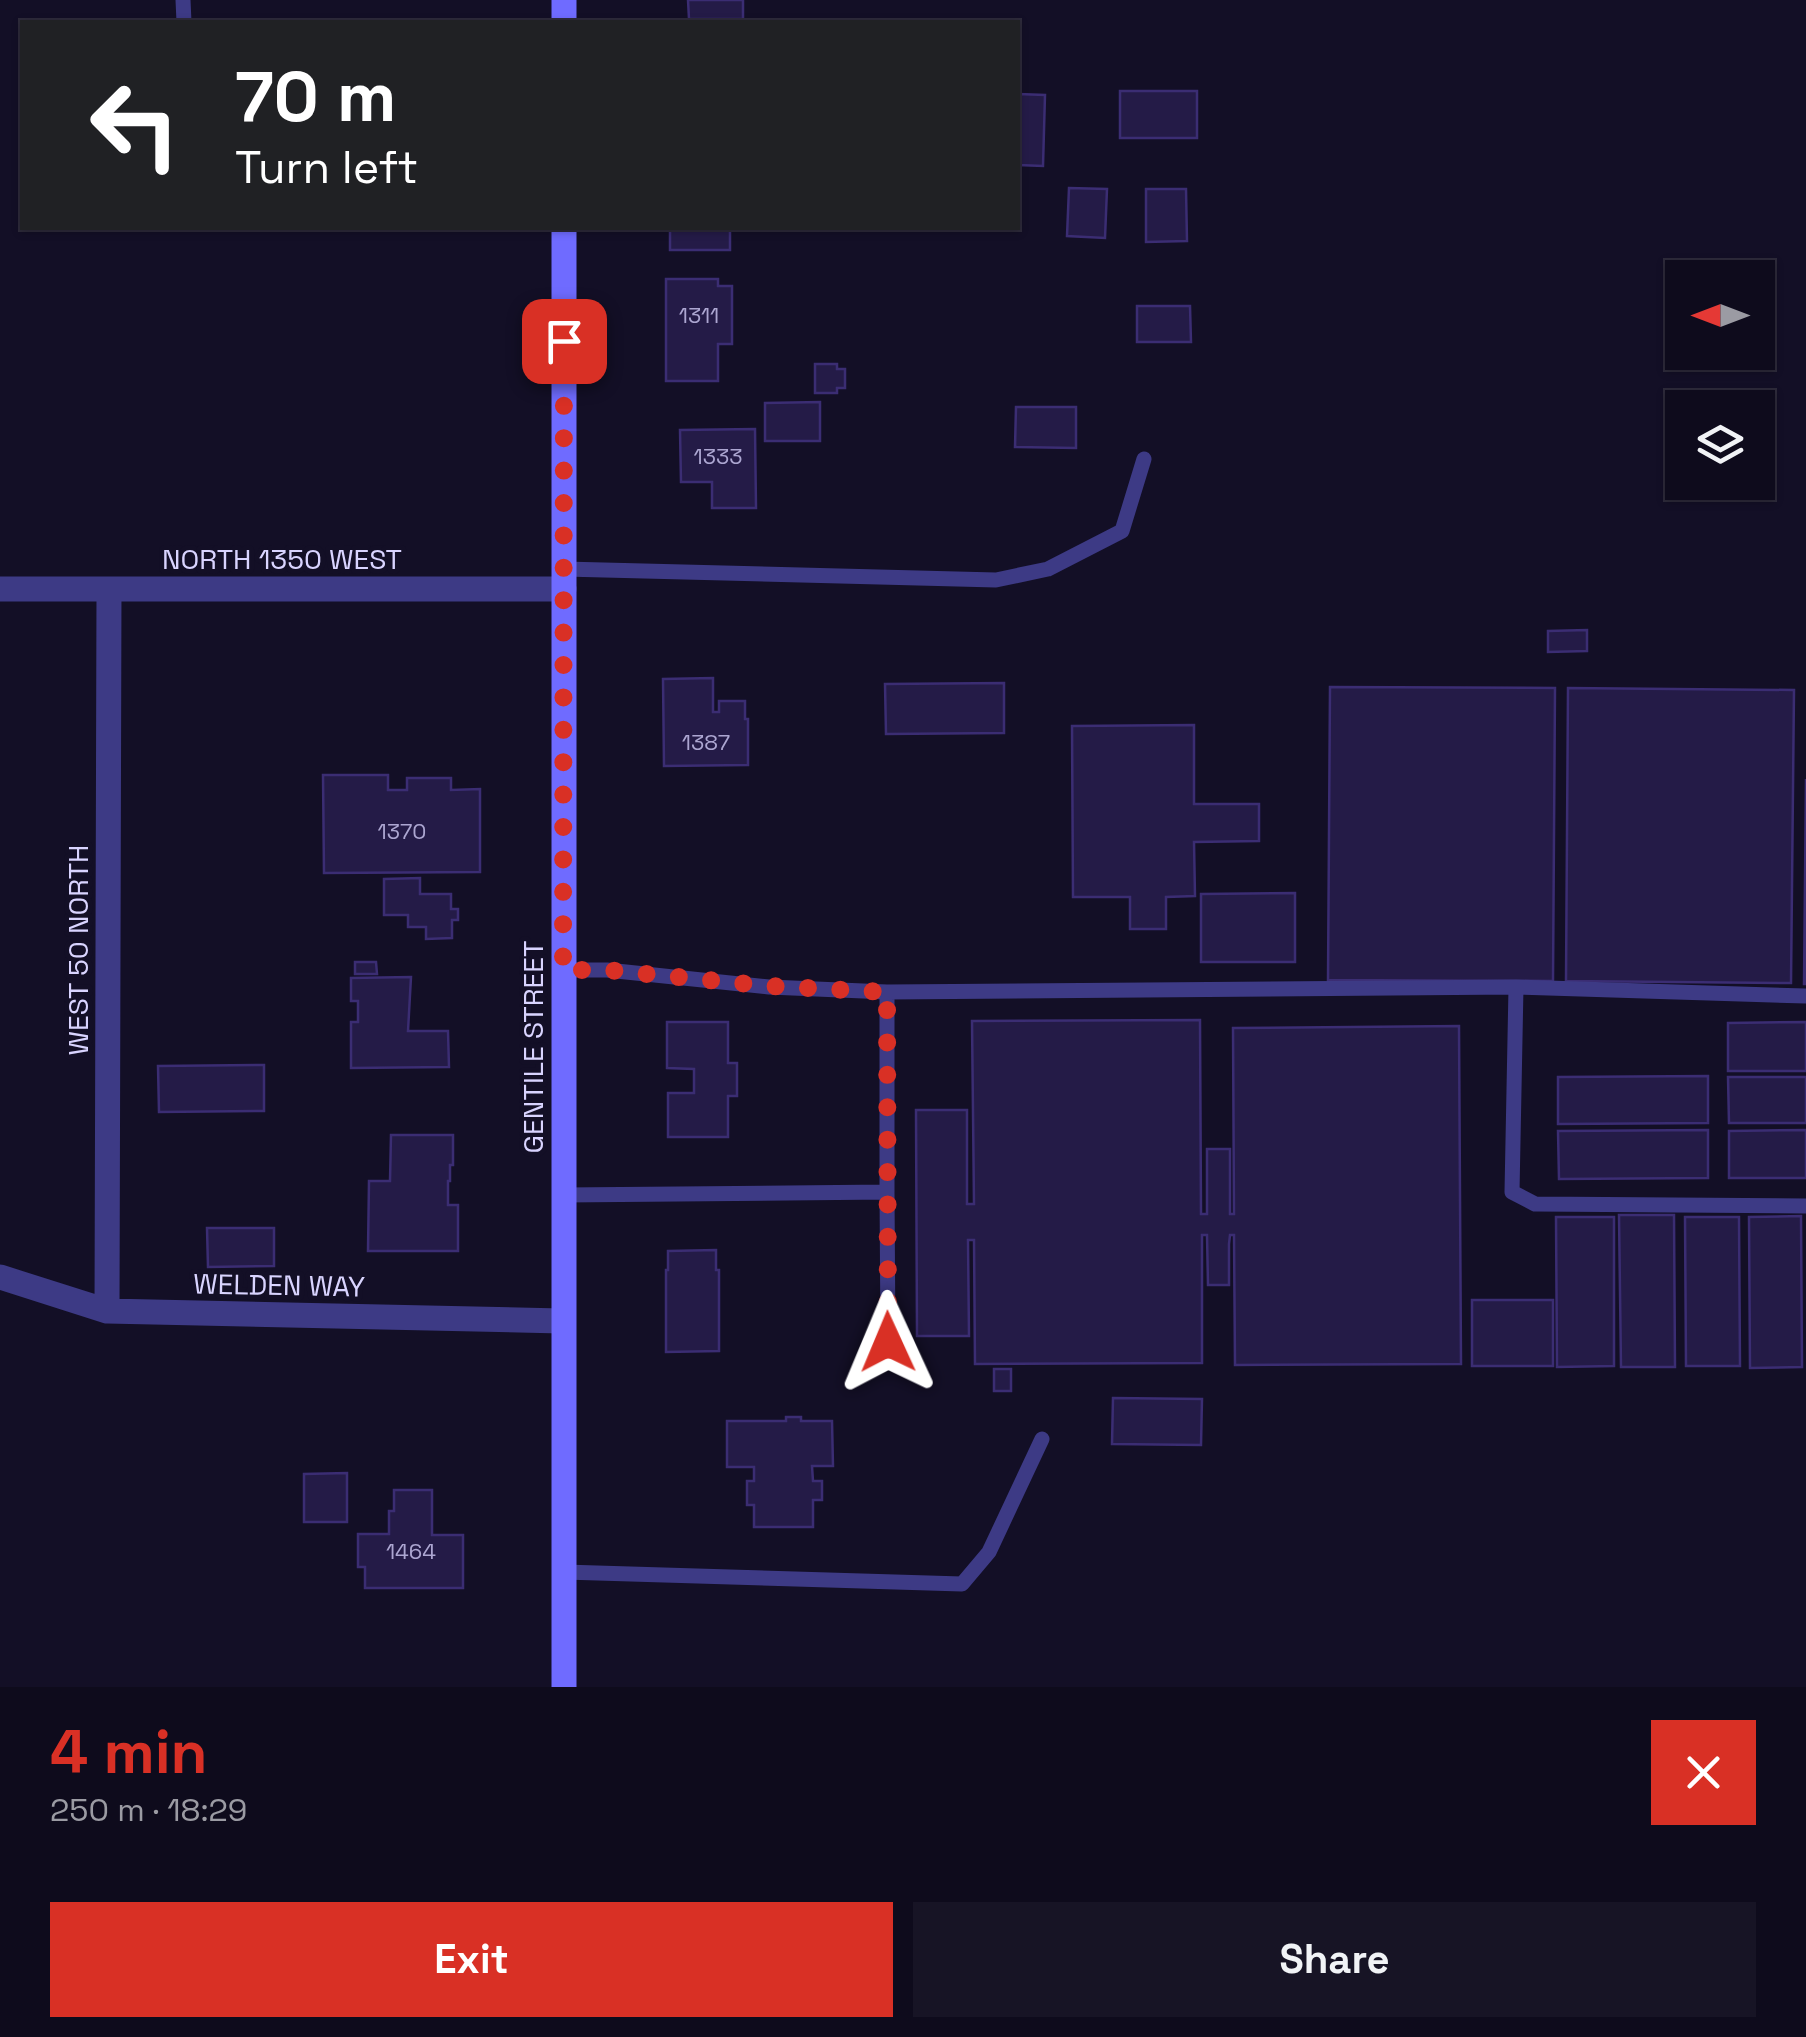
<!DOCTYPE html>
<html lang="en">
<head>
<meta charset="utf-8">
<style>
	:root { --surface:#0e0b1c; --page:#171425; --text:#f1f3f6; --muted:#9b9ba3; --line:#2e2b3b; --accent:#d93025 }
	body { margin:0; font-family:"Space Grotesk",sans-serif; background:var(--page); color:var(--text); height:100vh; display:flex; flex-direction:column; font-size:38px; white-space:nowrap }
	* { box-sizing:border-box; margin:0 }
	p { font-size:32px; color:var(--muted) }
	.icon { flex:none; width:55px; height:55px; fill:none; stroke:currentColor; stroke-width:2; stroke-linecap:round; stroke-linejoin:round }
	.map { position:relative; height:1687px; overflow:hidden }
	.sheet { display:flex; flex-direction:column; background:var(--surface); flex:1 }
	.sheet>* { flex:none }
	.top-card { position:absolute; left:20px; top:20px; width:1000px; height:210px; border-radius:0px; box-shadow:0 2px 8px #0004,0 0 0 2px var(--line); background:#202124; color:#fff; overflow:hidden }
	.needle { width:65px; rotate:270deg }
	.tools { position:absolute; left:1665px; top:260px; display:grid; gap:20px }
	.tools a { display:grid; place-items:center; width:110px; height:110px; border-radius:0px; background:var(--surface); box-shadow:0 2px 8px #0004,0 0 0 2px var(--line); font-size:50px }
	.pin { position:absolute; display:grid; place-items:center; width:85px; height:85px; color:#fff; margin:-42px; border-radius:20px; box-shadow:0 5px 15px #0006 }
	.me { position:absolute; width:110px; margin:-55px; rotate:359deg; stroke-linejoin:round; filter:drop-shadow(0 0 8px #0008) }
	.turn { display:flex; align-items:center; gap:35px; height:210px; padding:0 50px; font-size:45px }
	.turn .icon { width:130px; height:130px; stroke-width:2.5 }
	.turn b { display:block; font-size:70px; line-height:85px }
	.round { display:grid; place-items:center; flex:none; width:105px; height:105px; border-radius:0px; background:var(--page) }
	.head { display:flex; align-items:center; justify-content:space-between; height:170px; padding:0 50px }
	h1 { font-size:60px; font-weight:800; line-height:75px; color:var(--accent) }
	.cta { display:flex; gap:20px; margin-top:auto; padding:20px 50px }
	.cta a { flex:1; height:115px; border-radius:0px; background:var(--accent); color:#fff; font-size:40px; font-weight:800; line-height:115px; text-align:center }
	.cta a+a { background:var(--page); color:var(--text) }
	.map>svg:first-child { display:block }
	.building { fill:#241b47; stroke:#3b2d73; stroke-width:2.5 }
	.lines { fill:none; stroke-linecap:round; stroke-linejoin:round }
	.service { stroke:#3d3a85; stroke-width:15 }
	.minor { stroke:#3d3a85; stroke-width:25 }
	.secondary { stroke:#6f6bff; stroke-width:25 }
	.route { stroke:#d93025; stroke-width:18; stroke-dasharray:0 32.4 }
	.labels { text-anchor:middle; stroke-width:10; stroke-linejoin:round; paint-order:stroke }
	.number-label { font-size:22px; fill:#aca6d1 }
	.street-label { font-size:28px; fill:#d9d4ff; stroke:#130f26 }
</style>
</head>
<body>
<div class="map">
<svg width="1806" height="1687" viewBox="0 0 1806 1687">
	<rect width="100%" height="100%" fill="#130f26"/>
	<path class="building" d="M688,0H743V19H689Z
		M1120,91H1197V138H1120Z
		M1018,94L1045,95L1043,166L1018,165Z
		M1069,188L1107,189L1105,238L1067,236Z
		M1146,189H1186L1187,241L1146,242Z
		M670,228H730V250H670Z
		M666,279H718V286H732V344H718V381H666Z
		M1137,306H1190L1191,342H1137Z
		M815,364H837V369H845V388H837V393H815Z
		M820,402V441H765V403Z
		M1016,407H1076V448L1015,447Z
		M755,429L756,508H712V482H681L680,430Z
		M1587,630V651L1548,652V631Z
		M713,678V712H719V701H745V719H748V765L664,766L663,679Z
		M1004,683V733L886,734L885,684Z
		M1330,687L1555,688L1553,981L1328,980Z
		M1568,688L1794,690L1791,983L1566,981Z
		M1194,725V804H1259V841L1194,842L1195,896L1166,897V929H1130V897H1073L1072,726Z
		M323,775H388V790H407V778H451V790L480,789V872L324,873Z
		M1806,779V984H1804Z
		M420,878V894H451V909H458V920H452V938L426,939V927H408V915H384V879Z
		M1295,893V962H1201V894Z
		M355,962H376L377,974H355Z
		M411,977L408,1031H448L449,1067L351,1068V1022H358V1001H351V978Z
		M1200,1020L1201,1214H1207V1149H1230V1214H1234L1233,1028L1459,1026L1461,1364L1235,1365L1234,1235H1230L1229,1244V1285H1208L1207,1235H1202V1363L975,1364L974,1240H968L969,1336H917L916,1110H967V1204H974L972,1021Z
		M667,1022H728V1063H737V1096H728V1137H668V1093H694V1069L667,1068Z
		M1806,1022V1071H1728V1023Z
		M264,1065V1111L159,1112L158,1066Z
		M1708,1076V1123L1558,1124V1077Z
		M1728,1077H1806V1123H1729Z
		M1708,1130V1178L1559,1179L1558,1131Z
		M1806,1130V1178H1729V1131Z
		M391,1135H453V1165H450V1181H448V1205H458V1251H368L369,1181H390Z
		M1619,1215H1674L1675,1367H1621Z
		M1801,1216L1802,1367L1750,1368L1749,1217Z
		M1556,1217H1614V1366L1557,1367Z
		M1685,1217H1739L1740,1366H1686Z
		M207,1228H274V1266L208,1267Z
		M716,1250V1270H719V1351L666,1352V1270H668V1251Z
		M1472,1300H1553V1366H1472Z
		M994,1369H1011V1391H994Z
		M1113,1398L1202,1399L1201,1445L1112,1444Z
		M786,1417H801V1421H832L833,1466H812L813,1481H822V1500H813V1527H754V1505H747V1481H754V1467H727V1421H786Z
		M347,1473V1522H304V1474Z
		M394,1490H432V1535H463V1588H365V1567H358V1534H389V1511H394Z"/>
	<g class="lines">
		<path class="service" d="M183,0L184,22
			M564,569L996,580L1048,569L1122,531L1144,459
			M563,970H607L769,987L887,992L1516,987L1806,996
			M1516,987L1512,1192L1535,1204L1806,1206
			M887,1192L888,1342
			M563,1195L887,1192V992
			M564,1572L962,1584L989,1552L1042,1439"/>
		<path class="minor" d="M0,589H564
			M0,1277L107,1311L562,1321
			M107,1311L109,589"/>
		<path class="secondary" d="M564,0V22
			M564,228V1687"/>
	</g>
	<g class="lines">
		<path class="route" d="M564,341L563,970H607L769,986L887,992L888,1342"/>
	</g>
	<g class="labels">
		<g class="number-label">
			<text x="699" y="323">1311</text>
			<text x="718" y="464">1333</text>
			<text x="706" y="750">1387</text>
			<text x="402" y="839">1370</text>
			<text x="411" y="1559">1464</text>
		</g>
		<g class="street-label">
			<text x="282" y="569">NORTH 1350 WEST</text>
			<text transform="translate(78 950) rotate(-90)" y="10">WEST 50 NORTH</text>
			<text transform="translate(533 1047) rotate(-90)" y="10">GENTILE STREET</text>
			<text transform="translate(279 1285) rotate(1)" y="10">WELDEN WAY</text>
		</g>
	</g>
</svg>
<div class="tools">
<a><svg class="needle" viewBox="-14 -14 28 28"><path d="M0-13l5 13h-10z" fill="#e53935"/><path d="M0 13l5-13h-10z" fill="#9b9ba3"/></svg></a>
<a><svg class="icon" aria-label="layers" viewBox="0 0 24 24"><path d="M12 4l9 5-9 5-9-5zM3 14l9 5 9-5"/></svg></a>
</div>
<div class="pin" style="left:564px;top:341px;background:#d93025"><svg class="icon" aria-label="arrive" viewBox="0 0 24 24"><path d="M6 21V4h12l-3 4 3 4H6"/></svg></div>
<svg class="me" style="left:888px;top:1342px" viewBox="-20 -20 40 40"><path d="M0-17L14 15 0 8-14 15z" fill="#d93025" stroke="#fff" stroke-width="4"/></svg>
<div class="top-card">
<div class="turn"><svg class="icon" aria-label="left" viewBox="0 0 24 24"><path d="M17 20v-9H6M10 6l-5 5 5 5"/></svg><div><b>70 m</b>Turn left</div></div>
</div>
</div>
<section class="sheet">
<div class="head"><div><h1>4 min</h1><p>250 m · 18:29</p></div><a class="round" style="background:#d93025;color:#fff"><svg class="icon" aria-label="close" viewBox="0 0 24 24"><path d="M6 6l12 12M18 6L6 18"/></svg></a></div>
<div class="cta"><a>Exit</a><a>Share</a></div>
</section>
</body>
</html>
